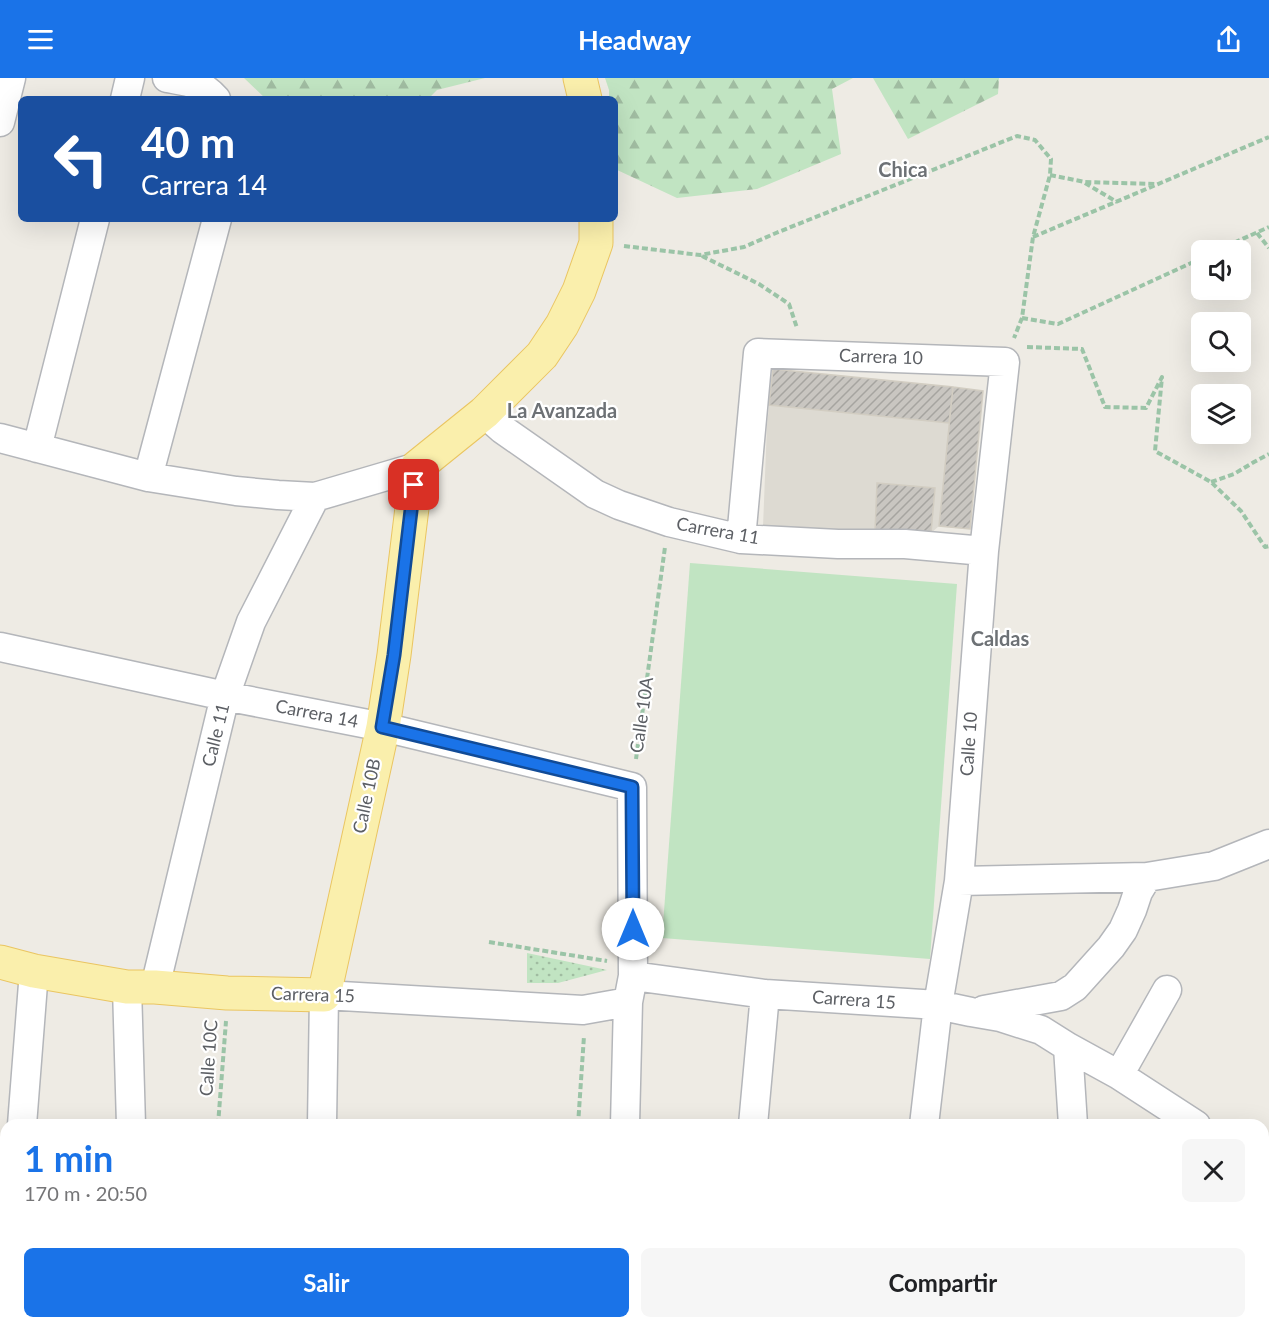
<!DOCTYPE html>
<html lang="es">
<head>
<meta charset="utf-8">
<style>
	:root { --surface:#fff; --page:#f6f6f6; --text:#202124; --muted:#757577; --accent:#1a73e8 }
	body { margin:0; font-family:Lato,sans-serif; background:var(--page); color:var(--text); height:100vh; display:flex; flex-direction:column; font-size:22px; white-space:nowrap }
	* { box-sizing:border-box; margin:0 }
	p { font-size:20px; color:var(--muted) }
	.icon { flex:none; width:33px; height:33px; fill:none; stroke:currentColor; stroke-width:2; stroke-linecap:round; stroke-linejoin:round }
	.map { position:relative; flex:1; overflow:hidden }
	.drawer { position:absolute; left:0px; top:1041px; width:1269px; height:210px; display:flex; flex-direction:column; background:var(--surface); border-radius:18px 18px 0 0; box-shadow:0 6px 24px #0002 }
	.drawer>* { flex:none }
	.top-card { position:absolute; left:18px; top:18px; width:600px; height:126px; border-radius:9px; box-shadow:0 6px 24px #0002; background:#1a4fa0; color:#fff; overflow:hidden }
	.buttons { position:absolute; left:1191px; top:162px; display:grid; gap:12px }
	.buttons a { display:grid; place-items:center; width:60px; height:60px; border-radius:9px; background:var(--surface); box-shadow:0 6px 24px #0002; font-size:30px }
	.pin { position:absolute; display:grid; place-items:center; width:51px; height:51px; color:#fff; margin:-26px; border-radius:12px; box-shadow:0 3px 9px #0006 }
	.me { position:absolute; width:66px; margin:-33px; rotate:0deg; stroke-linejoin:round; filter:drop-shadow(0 0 4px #0008) }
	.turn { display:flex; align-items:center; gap:21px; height:126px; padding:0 24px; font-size:27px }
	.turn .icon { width:78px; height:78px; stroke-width:2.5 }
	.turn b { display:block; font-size:42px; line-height:51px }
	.round { display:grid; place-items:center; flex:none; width:63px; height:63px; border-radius:9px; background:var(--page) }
	.overview { display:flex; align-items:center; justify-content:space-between; height:102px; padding:0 24px }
	h1 { font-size:36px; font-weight:700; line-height:45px; color:var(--accent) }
	.primary-button { display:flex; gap:12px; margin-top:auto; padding:12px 24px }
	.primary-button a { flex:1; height:69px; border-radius:9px; background:var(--accent); color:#fff; font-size:24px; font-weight:700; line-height:69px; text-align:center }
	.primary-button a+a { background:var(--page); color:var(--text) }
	header { display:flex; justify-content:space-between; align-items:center; height:78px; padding:0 24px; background:var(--accent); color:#fff; font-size:27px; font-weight:700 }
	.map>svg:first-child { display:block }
	.education { fill:#dddad2 }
	.forest { fill:url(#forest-firs) }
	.garden { fill:url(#garden-dots) }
	.pitch { fill:#c1e4c2 }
	.building { fill:url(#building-hatch); stroke:#d2cdc2; stroke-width:1.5 }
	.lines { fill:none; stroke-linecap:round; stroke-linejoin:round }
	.minor-casing { stroke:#b4b6ba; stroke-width:31 }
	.major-casing { stroke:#eac561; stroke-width:35 }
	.path { stroke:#9bc4a7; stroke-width:4; stroke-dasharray:6 3; stroke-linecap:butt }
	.minor { stroke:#fff; stroke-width:28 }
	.major { stroke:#faefac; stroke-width:33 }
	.route-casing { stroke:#114b97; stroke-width:15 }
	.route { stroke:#1a73e8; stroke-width:10 }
	.labels { text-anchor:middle; stroke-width:4.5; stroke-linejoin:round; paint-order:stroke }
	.street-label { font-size:18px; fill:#5c5f64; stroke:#fff }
	.neighbourhood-label { font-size:20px; font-weight:bold; fill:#6d7175; stroke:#fff }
</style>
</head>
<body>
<header><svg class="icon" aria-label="menu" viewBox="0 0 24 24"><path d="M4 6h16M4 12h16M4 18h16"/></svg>Headway<svg class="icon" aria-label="share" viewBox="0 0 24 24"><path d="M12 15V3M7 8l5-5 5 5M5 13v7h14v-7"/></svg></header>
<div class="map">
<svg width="1269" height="1251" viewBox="0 0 1269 1251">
	<defs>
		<pattern id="forest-firs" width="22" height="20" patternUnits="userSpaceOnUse" patternTransform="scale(1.5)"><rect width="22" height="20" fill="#c1e4c2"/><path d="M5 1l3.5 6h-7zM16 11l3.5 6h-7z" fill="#a0bca1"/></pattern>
		<pattern id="garden-dots" width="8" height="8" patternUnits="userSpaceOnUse" patternTransform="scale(1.5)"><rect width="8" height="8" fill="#c1e4c2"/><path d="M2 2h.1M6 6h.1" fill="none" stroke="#a0bca1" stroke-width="1.8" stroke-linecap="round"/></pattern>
		<pattern id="building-hatch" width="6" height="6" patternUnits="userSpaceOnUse" patternTransform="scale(1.5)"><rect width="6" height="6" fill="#c9c6c1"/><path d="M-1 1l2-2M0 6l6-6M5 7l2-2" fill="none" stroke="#a6a4a0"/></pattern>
	</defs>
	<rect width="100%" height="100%" fill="#eeebe4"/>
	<path class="education" d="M773,291L983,313L970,451L939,448L931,455L763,449L767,347Z"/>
	<path class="forest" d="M244,0H485L437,12L428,21H266Z
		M605,0H853L832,11L841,76L757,111L677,120L615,91V21H609V12Z
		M873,0H999L998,16L908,61Z
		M940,1245H1066L1067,1251H940Z"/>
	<path class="garden" d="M527,875L607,892L558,905H527Z"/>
	<path class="pitch" d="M690,485L957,506L930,881L662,860Z"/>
	<path class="building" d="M773,291L953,309L949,345L769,327Z
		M953,309L983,313L970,451L939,448Z
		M877,405L935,410L931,455L875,454Z"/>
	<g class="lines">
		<defs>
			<path id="minor" d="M167,0C189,4 201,4 216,21
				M125,21L130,0
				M0,44L11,0
				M484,335L502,351L595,416L619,427L669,444L741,461L838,466H905L984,473
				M0,360L148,399L236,413L278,417L315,419L417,389
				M37,370L95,141
				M148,399L217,141
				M741,461L758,275L1005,284L984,473L959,803L938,927L924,1047
				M0,569L225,618L383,649L632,709L633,898L628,924L625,1047
				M959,803L1147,799L1214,788L1269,766
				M633,898L765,916L938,927L971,934L1000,939L1041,952L1068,969L1119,997L1196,1047
				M127,909L131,1047
				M155,909L225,618L251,544L315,419
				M984,932L1061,918L1075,909L1111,869L1123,852L1132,832L1138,814L1147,799
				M1068,969L1073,1047
				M1119,997L1167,912
				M22,1047L34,893
				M322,1047L324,917L583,932L628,924
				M753,1047L765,916
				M1263,1090L1269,1094
				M1263,1129L1269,1119
				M1263,1241L1269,1245
				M0,1243H6
				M166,1245C224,1249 284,1249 342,1245
				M722,1245H732
				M457,1251V1245
				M602,1251V1245
				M899,1251V1245
				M1192,1251L1195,1245"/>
			<path id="major" d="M580,0L585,21
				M0,884L34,893L127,909H155L227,915L324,917L383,649L394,577L417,389L484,335L542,277L562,247L579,213L596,165V141"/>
		</defs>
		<use href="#minor" class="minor-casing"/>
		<use href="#major" class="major-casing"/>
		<path class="path" d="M1050,97L1085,104L1156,106
			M1085,105L1117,124
			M1257,155L1269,170
			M1033,159L1269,59
			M624,168L700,177L744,169L776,155L1017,58L1035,62L1051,81L1050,97L1033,159L1022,240L1014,260
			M1218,172L1269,149
			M702,178L759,206L789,226L797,250
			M1022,240L1058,246L1202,180
			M1027,269L1082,271L1105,329L1146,330L1162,299L1155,373L1211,404L1241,433L1265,469L1269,468
			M1211,404L1234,396L1254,384L1269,376
			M636,681L665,469
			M489,864L607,883
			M218,1047L226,943
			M578,1047L584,958
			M756,1249L768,1251
			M78,1251L80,1245
			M556,1251L557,1245
			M813,1251V1245"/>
		<use href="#minor" class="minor"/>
		<use href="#major" class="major"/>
	</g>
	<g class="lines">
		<defs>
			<path id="route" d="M414,407L394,577L382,649L632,709L633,851"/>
		</defs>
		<use href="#route" class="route-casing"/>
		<use href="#route" class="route"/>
	</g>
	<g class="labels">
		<g class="street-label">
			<text transform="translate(881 279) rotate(2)" y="6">Carrera 10</text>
			<text transform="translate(718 453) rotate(10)" y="6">Carrera 11</text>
			<text transform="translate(317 636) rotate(11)" y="6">Carrera 14</text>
			<text transform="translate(642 637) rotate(-82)" y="6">Calle 10A</text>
			<text transform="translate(216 657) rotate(-76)" y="6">Calle 11</text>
			<text transform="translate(969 666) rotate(-86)" y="6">Calle 10</text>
			<text transform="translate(367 718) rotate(-78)" y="6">Calle 10B</text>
			<text transform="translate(313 917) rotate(2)" y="6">Carrera 15</text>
			<text transform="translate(854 922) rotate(4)" y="6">Carrera 15</text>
			<text transform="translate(209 980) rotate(-86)" y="6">Calle 10C</text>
		</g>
		<g class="neighbourhood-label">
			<text x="903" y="99">Chica</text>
			<text x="562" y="340">La Avanzada</text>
			<text x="1000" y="568">Caldas</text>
		</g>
	</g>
</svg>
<div class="buttons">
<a><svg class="icon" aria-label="sound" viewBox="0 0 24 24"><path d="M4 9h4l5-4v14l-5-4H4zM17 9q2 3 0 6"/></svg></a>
<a><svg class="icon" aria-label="search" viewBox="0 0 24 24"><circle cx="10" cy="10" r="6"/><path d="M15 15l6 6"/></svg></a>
<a><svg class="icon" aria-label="layers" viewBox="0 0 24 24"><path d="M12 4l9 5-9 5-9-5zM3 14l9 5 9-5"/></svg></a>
</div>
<div class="pin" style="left:414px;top:407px;background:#d93025"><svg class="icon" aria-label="arrive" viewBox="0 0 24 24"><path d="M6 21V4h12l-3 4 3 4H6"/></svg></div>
<svg class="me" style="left:633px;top:851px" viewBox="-20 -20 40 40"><circle r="19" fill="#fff"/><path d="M0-13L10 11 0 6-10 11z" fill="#1a73e8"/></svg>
<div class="top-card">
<div class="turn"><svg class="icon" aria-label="left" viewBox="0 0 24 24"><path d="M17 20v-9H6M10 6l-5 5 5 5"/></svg><div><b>40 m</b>Carrera 14</div></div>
</div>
<section class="drawer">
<div class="overview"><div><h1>1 min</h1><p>170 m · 20:50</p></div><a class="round"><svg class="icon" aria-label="close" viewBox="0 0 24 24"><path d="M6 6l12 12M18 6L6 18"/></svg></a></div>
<div class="primary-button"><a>Salir</a><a>Compartir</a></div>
</section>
</div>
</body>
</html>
